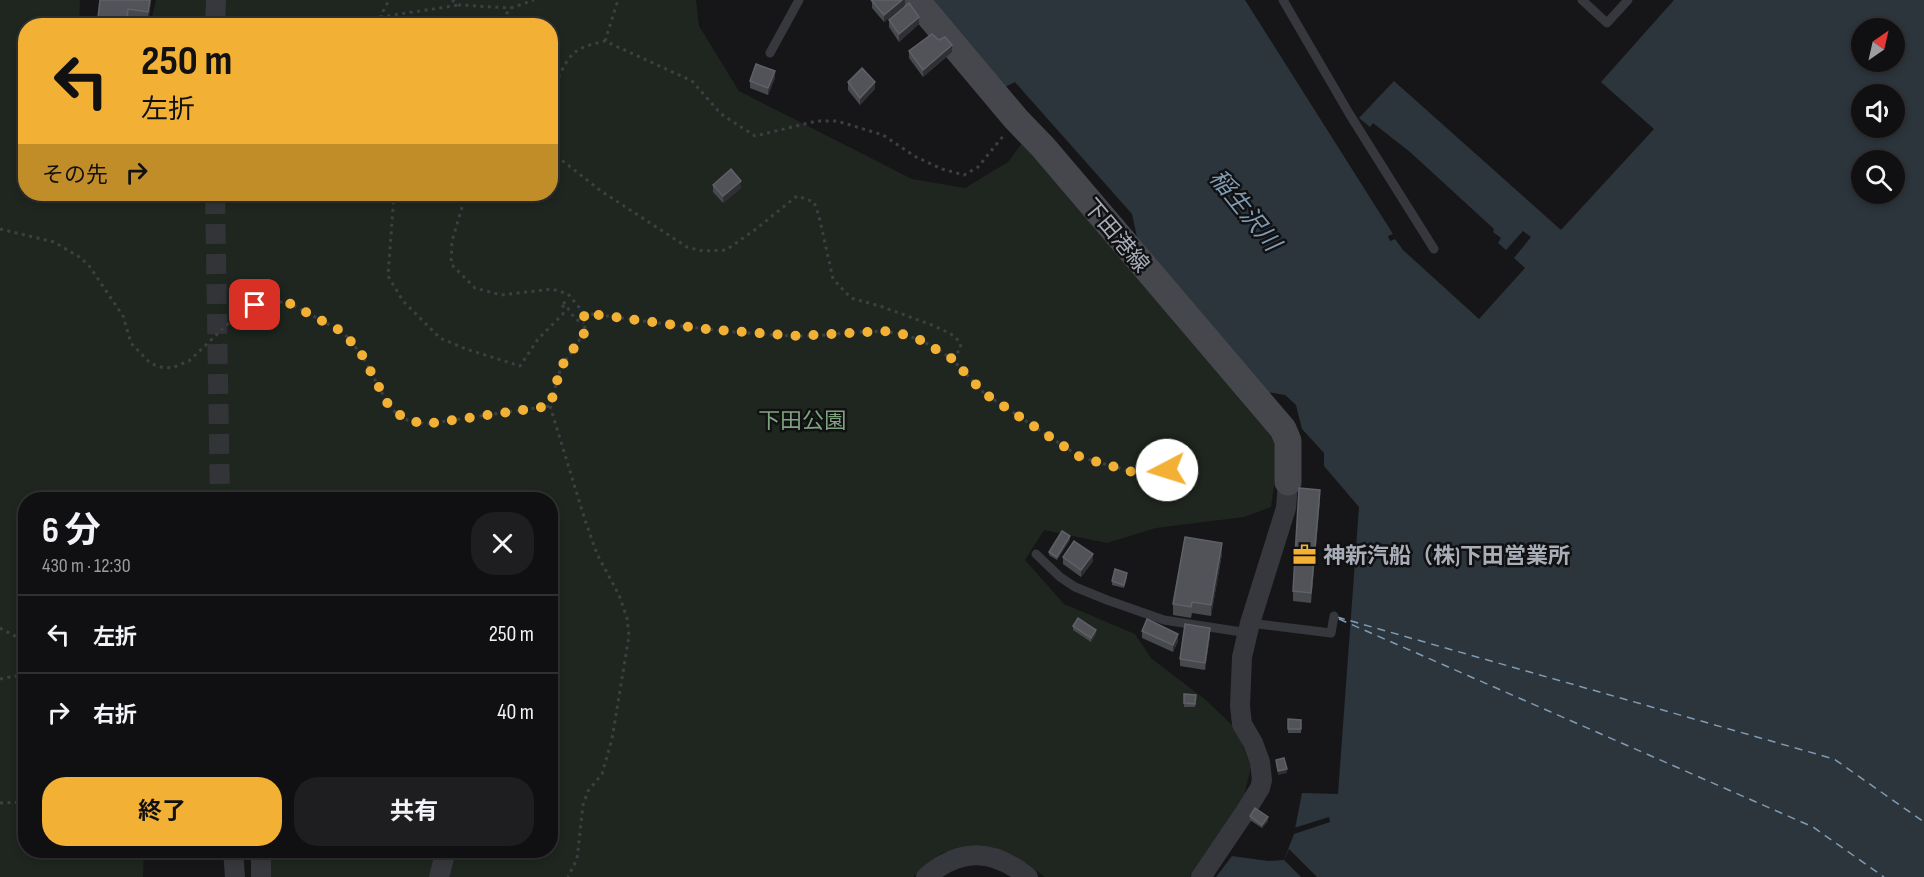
<!DOCTYPE html>
<html lang="ja">
<head>
<meta charset="utf-8">
<style>
	:root { --surface:#101012; --page:#1e1e20; --text:#f1f3f6; --muted:#9c9d9f; --line:#303032; --accent:#f2b134 }
	body { margin:0; font-family:"Sofia Sans Condensed","Noto Sans JP",sans-serif; background:var(--page); color:var(--text); height:100vh; display:flex; flex-direction:column; font-size:22px; white-space:nowrap }
	* { box-sizing:border-box; margin:0 }
	p { font-size:20px; color:var(--muted) }
	.icon { flex:none; width:33px; height:33px; fill:none; stroke:currentColor; stroke-width:2; stroke-linecap:round; stroke-linejoin:round }
	.map { position:relative; flex:1; overflow:hidden }
	.drawer { position:absolute; left:18px; top:492px; width:540px; height:366px; display:flex; flex-direction:column; background:var(--surface); border-radius:24px; box-shadow:0 3px 9px #0003,0 0 0 2px var(--line) }
	.drawer>* { flex:none }
	.hud { position:absolute; left:18px; top:18px; width:540px; height:183px; border-radius:24px; box-shadow:0 3px 9px #0003,0 0 0 2px var(--line); background:#f2b134; color:#111; overflow:hidden }
	.needle { width:39px; rotate:34deg }
	.controls { position:absolute; left:1851px; top:18px; display:grid; gap:12px }
	.controls a { display:grid; place-items:center; width:54px; height:54px; border-radius:50%; background:var(--surface); box-shadow:0 3px 9px #0003,0 0 0 2px var(--line); font-size:30px }
	.pin { position:absolute; display:grid; place-items:center; width:51px; height:51px; color:#fff; margin:-26px; border-radius:12px; box-shadow:0 3px 9px #0006 }
	.me { position:absolute; width:66px; margin:-33px; rotate:265deg; stroke-linejoin:round; filter:drop-shadow(0 0 4px #0008) }
	.turn { display:flex; align-items:center; gap:21px; height:126px; padding:0 24px; font-size:27px }
	.turn .icon { width:78px; height:78px; stroke-width:2.5 }
	.turn b { display:block; font-size:42px; line-height:51px }
	.then { display:flex; align-items:center; height:57px; padding:0 24px; background:#0003; gap:12px; font-size:22px }
	.round { display:grid; place-items:center; flex:none; width:63px; height:63px; border-radius:24px; background:var(--page) }
	.summary { display:flex; align-items:center; justify-content:space-between; height:102px; padding:0 24px }
	h1 { font-size:36px; font-weight:700; line-height:45px }
	.action { display:flex; gap:12px; margin-top:auto; padding:12px 24px }
	.action a { flex:1; height:69px; border-radius:24px; background:var(--accent); color:#111; font-size:24px; font-weight:700; line-height:69px; text-align:center }
	.action a+a { background:var(--page); color:var(--text) }
	ul { padding:0; list-style:none }
	li { display:flex; align-items:center; gap:18px; height:78px; padding:0 24px; border-top:2px solid var(--line) }
	li div { flex:1 }
	li b { display:block; font-size:22px }
	li em { font-style:normal }
	.map>svg:first-child { display:block }
	.green { fill:#1e261f }
	.water { fill:#2c353c; fill-rule:evenodd }
	.pier { fill:#161618 }
	.lines { fill:none; stroke-linecap:round; stroke-linejoin:round }
	.ferry { stroke:#7f9bb3; stroke-width:1.5; stroke-dasharray:8 6; stroke-linecap:butt }
	.minor-tunnel { stroke:#333438; stroke-width:20; stroke-dasharray:20 10; stroke-linecap:butt }
	.path { stroke:#3d3f44; stroke-width:3; stroke-dasharray:3 4.5; stroke-linecap:butt }
	.service { stroke:#37383d; stroke-width:9 }
	.minor { stroke:#37383d; stroke-width:20 }
	.secondary { stroke:#45474d; stroke-width:27 }
	.wall { fill:#47494d }
	.shaded-wall { fill:#2f3033 }
	.building { fill:#525359; stroke:#5f6168; stroke-width:1.5 }
	.route { stroke:#f2b134; stroke-width:10; stroke-dasharray:0 18 }
	.labels { text-anchor:middle; stroke-width:5; stroke-linejoin:round; paint-order:stroke }
	.street-label { font-size:22px; fill:#a8adb8; stroke:#111113 }
	.park-label { font-size:22px; fill:#7fa381; stroke:#111113 }
	.poi-label { font-size:22px; font-weight:bold; fill:#a8adb8; stroke:#111113; text-anchor:start }
	.water-label { font-size:24px; font-style:italic; fill:#7f9bb3; stroke:#111113 }
</style>
</head>
<body>
<div class="map">
<svg width="1924" height="877" viewBox="0 0 1924 877">
	<rect width="100%" height="100%" fill="#161618"/>
	<path class="green" d="M0,0H80L79,25L26,26V194H550V26L150,25L156,0H696L699,26L739,91L912,179L965,188L1008,162L1025,139L1281,437L1271,507L1244,517L1156,528L1107,543L1044,530L1025,560L1064,604L1135,634L1151,658L1207,701L1236,729L1251,767L1243,800L1190,877H1045L1030,866L1000,850L967,848L942,853L913,877H271V851L550,850V500H26V850L144,851L143,877H0Z"/>
	<path class="water" d="M932,0H1245L1393,234L1388,236L1390,241L1395,239L1403,250L1479,319L1525,268L1514,258L1531,237L1523,231L1506,250L1498,243L1501,238L1493,232L1494,229L1410,152L1373,123L1370,127L1359,118L1394,81L1561,230L1654,129L1601,82L1674,0H1924V877H1216L1232,856L1268,861L1284,860L1294,834L1302,793L1338,794L1359,507L1324,466V453L1302,429L1296,405L1285,395L1267,392L1138,242L1132,214L1015,82L1005,87ZM1862,28H1894V62H1862ZM1862,94H1894V128H1862ZM1862,160H1894V194H1862Z"/>
	<path class="pier" d="M1329,817L1330,822L1294,834V828Z
		M1289,849L1317,877H1301L1284,860Z"/>
	<g class="lines">
		<path class="ferry" d="M1337,617L1834,759L1924,822
			M1339,619L1813,827L1884,877"/>
		<path class="minor-tunnel" d="M215,194L220,500"/>
		<path class="path" d="M452,0L459,5L511,8
			M380,17L459,5
			M379,26L380,17L389,0
			M497,26L511,8L534,0
			M605,41L618,0
			M550,98C556,84 562,65 573,54C581,46 594,44 605,41L692,81L721,114L755,136L817,121H837L883,135L916,157L942,169L964,175L978,167L1004,135
			M550,142L559,158L601,191L687,247L703,251L726,250L756,229L797,196L814,202L819,216L833,279L851,298L880,306L932,325L951,334L960,342L961,349L951,358C941,352 930,344 919,340C881,323 838,337 798,336C726,334 655,322 584,313
			M394,194L388,276L403,301L440,338L466,349L520,366L538,339L563,314V301L575,319L584,323
			M0,229L54,242L81,258L90,267L123,316L131,343L150,363L160,367L172,368L189,361L233,319L255,305L271,301L289,303L343,332L362,355L390,408L407,420L426,424L550,406L561,367L585,332L584,313L568,294L552,289L501,295L475,288L451,264L452,241L463,204L460,194
			M951,358L984,393L1080,457L1136,473L1167,470
			M550,406L585,520L597,554L619,595L627,618L629,636L612,739L602,774L588,791L583,805L577,859L568,877
			M0,628L26,642
			M0,679L26,674
			M0,803L26,802"/>
		<path class="service" d="M1283,0L1350,115L1434,249
			M1582,0L1607,23L1628,0
			M770,53L799,0
			M1036,554L1060,577L1075,587L1107,600L1164,620L1248,633
			M1250,623L1331,633L1334,616"/>
		<path class="minor" d="M215,26L216,0
			M233,850L235,877
			M261,877V850
			M439,877L444,858L443,850
			M926,877C961,847 993,849 1028,877
			M1201,877L1247,809L1260,788L1262,780L1260,762L1253,743L1242,724L1240,706L1242,657L1250,623L1286,508L1288,482"/>
		<path class="secondary" d="M916,0L1016,119L1043,147L1283,429L1288,441V482"/>
	</g>
	<path class="wall" d="M100,0H151L148,26L128,23Z
		M870,0H905V5L884,22L872,8V2Z
		M889,20L919,24L899,42L889,27Z
		M909,51L952,52L923,77L909,58Z
		M775,78L768,95L750,88V81Z
		M848,82L875,89L860,105L848,90Z
		M713,185L741,188L723,203L713,192Z
		M1320,500L1311,603L1293,601V591Z
		M1070,540L1057,560L1049,555V552Z
		M1222,554L1211,616L1192,613L1191,618L1173,615V604Z
		M1063,557L1093,561L1081,577L1063,564Z
		M1127,577L1124,588L1112,585V581Z
		M1073,626L1096,634L1091,642L1073,630Z
		M1142,631L1178,641L1173,652L1142,638Z
		M1210,635L1205,670L1180,666V659Z
		M1184,694L1196,695L1195,707H1184Z
		M1288,719L1301,720V733H1288Z
		M1250,816L1268,821L1262,828L1250,820Z"/>
	<path class="shaded-wall" d="M150,0H151L148,26V12Z
		M902,0H905V5L884,22V15Z
		M919,17V24L899,42V34Z
		M952,45V52L923,77V70Z
		M775,71V78L768,95V88Z
		M875,82V89L860,105V98Z
		M741,181V188L723,203V196Z
		M1320,490V500L1311,603V593Z
		M1070,536V540L1057,560V557Z
		M1222,543V554L1211,616V605Z
		M1093,554V561L1081,577V570Z
		M1210,628V635L1205,670V663Z
		M1096,630V634L1091,642V638Z
		M1178,634V641L1173,652V645Z
		M1287,769V773L1278,775V771Z
		M1268,817V821L1262,828V825Z"/>
	<path class="building" d="M100,0H150L148,12L128,9L126,26H97Z
		M873,0H902L884,15L872,1Z
		M909,3L919,17L899,34L889,20Z
		M932,34L939,40L945,37L952,45L923,70L909,51Z
		M756,64L775,71L768,88L750,81Z
		M862,68L875,82L860,98L848,82Z
		M731,169L741,181L723,196L713,185Z
		M1299,488L1320,490L1311,593L1293,591Z
		M1062,531L1070,536L1057,557L1049,552Z
		M1185,537L1222,543L1211,605L1192,602L1191,607L1173,604Z
		M1074,541L1093,554L1081,570L1063,557Z
		M1115,569L1127,573L1124,585L1112,581Z
		M1078,618L1096,630L1091,638L1073,626Z
		M1147,619L1178,634L1173,645L1142,631Z
		M1185,624L1210,628L1205,663L1180,659Z
		M1184,694L1196,695L1195,704L1184,703Z
		M1288,719L1301,720V729H1288Z
		M1284,758L1287,769L1278,771L1276,760Z
		M1255,808L1268,817L1262,825L1250,816Z"/>
	<g class="lines">
		<path class="route" d="M255,305L272,301L289,303L343,332L362,355L390,408L407,420L426,424L550,406L561,367L585,332L584,313L705,329L798,336L883,331L899,333L920,340L951,358L984,393L1080,457L1136,473L1167,470"/>
	</g>
	<defs>
		<symbol id="office-bare" viewBox="-9 -9 18 18"><path d="M-6-3h4V-5.5h4V-3h4V5H-6ZM-1-4.5V-3h2v-1.5ZM-6 0V1H6V0Z" fill="#f2b134" stroke="#111113" stroke-width="2.5" paint-order="stroke"/></symbol>
	</defs>
	<g fill-rule="evenodd">
		<use href="#office-bare" x="1288" y="538" width="33" height="33"/>
	</g>
	<g class="labels">
		<g class="street-label">
			<text transform="translate(1117 235) rotate(50)" y="8">下田港線</text>
		</g>
		<g class="park-label">
			<text x="802" y="428">下田公園</text>
		</g>
		<g class="poi-label">
			<text x="1323" y="563">神新汽船（株)下田営業所</text>
		</g>
		<g class="water-label">
			<text transform="translate(1245 210) rotate(51)" y="8">稲生沢川</text>
		</g>
	</g>
</svg>
<div class="controls">
<a><svg class="needle" viewBox="-14 -14 28 28"><path d="M0-13l5 13h-10z" fill="#e53935"/><path d="M0 13l5-13h-10z" fill="#9c9d9f"/></svg></a>
<a><svg class="icon" aria-label="sound" viewBox="0 0 24 24"><path d="M4 9h4l5-4v14l-5-4H4zM17 9q2 3 0 6"/></svg></a>
<a><svg class="icon" aria-label="search" viewBox="0 0 24 24"><circle cx="10" cy="10" r="6"/><path d="M15 15l6 6"/></svg></a>
</div>
<div class="pin" style="left:255px;top:305px;background:#d93025"><svg class="icon" aria-label="arrive" viewBox="0 0 24 24"><path d="M6 21V4h12l-3 4 3 4H6"/></svg></div>
<svg class="me" style="left:1167px;top:470px" viewBox="-20 -20 40 40"><circle r="19" fill="#fff"/><path d="M0-13L10 11 0 6-10 11z" fill="#f2b134"/></svg>
<div class="hud">
<div class="turn"><svg class="icon" aria-label="left" viewBox="0 0 24 24"><path d="M17 20v-9H6M10 6l-5 5 5 5"/></svg><div><b>250 m</b>左折</div></div>
<div class="then">その先<svg class="icon" aria-label="right" viewBox="0 0 24 24"><path d="M7 20v-9h11M14 6l5 5-5 5"/></svg></div>
</div>
<section class="drawer">
<div class="summary"><div><h1>6 分</h1><p>430 m · 12:30</p></div><a class="round"><svg class="icon" aria-label="close" viewBox="0 0 24 24"><path d="M6 6l12 12M18 6L6 18"/></svg></a></div>
<ul>
<li><svg class="icon" aria-label="left" viewBox="0 0 24 24"><path d="M17 20v-9H6M10 6l-5 5 5 5"/></svg><div><b>左折</b></div><em>250 m</em></li>
<li><svg class="icon" aria-label="right" viewBox="0 0 24 24"><path d="M7 20v-9h11M14 6l5 5-5 5"/></svg><div><b>右折</b></div><em>40 m</em></li>
</ul>
<div class="action"><a>終了</a><a>共有</a></div>
</section>
</div>
</body>
</html>
